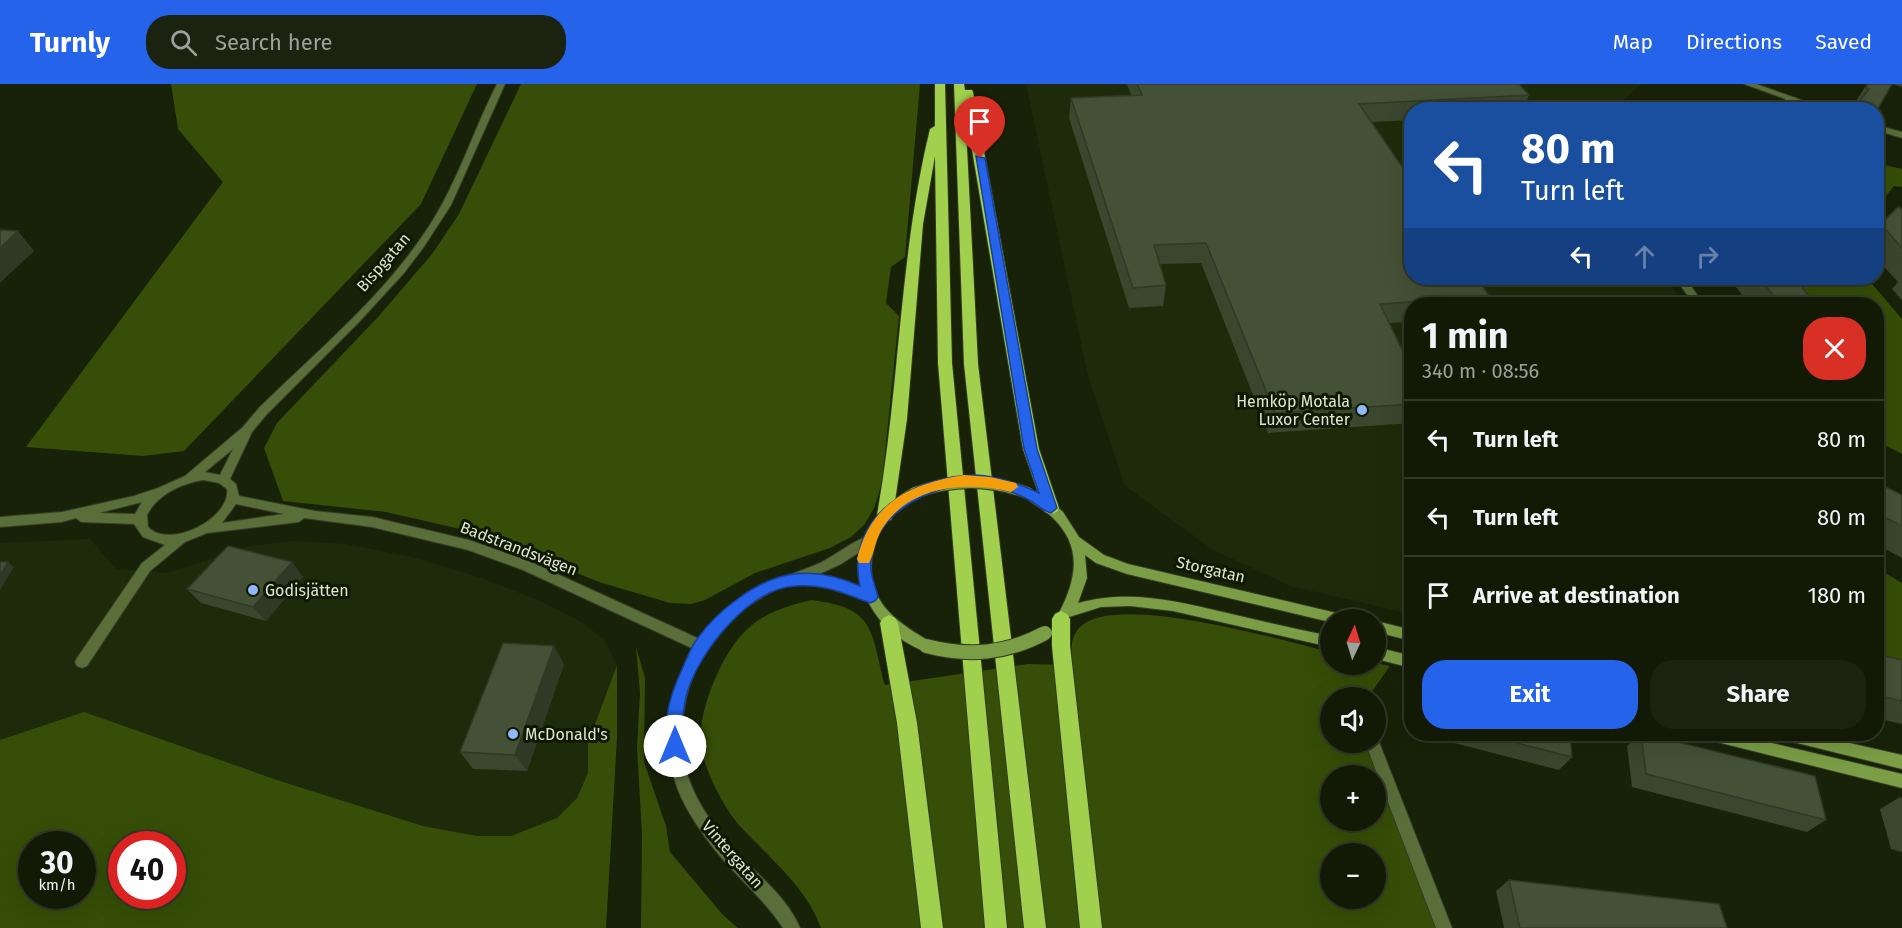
<!DOCTYPE html>
<html lang="en">
<head>
<meta charset="utf-8">
<style>
	:root { --surface:#121a06; --page:#1b2310; --text:#f1f3f6; --muted:#9ca19b; --line:#313828; --accent:#2563eb }
	body { margin:0; font-family:"Fira Sans",sans-serif; background:var(--page); color:var(--text); height:100vh; display:flex; flex-direction:column; font-size:22px; white-space:nowrap }
	* { box-sizing:border-box; margin:0 }
	p { font-size:20px; color:var(--muted) }
	.icon { flex:none; width:33px; height:33px; fill:none; stroke:currentColor; stroke-width:2; stroke-linecap:round; stroke-linejoin:round }
	.map { position:relative; flex:1; overflow:hidden }
	.side { position:absolute; left:1404px; top:213px; width:480px; height:444px; display:flex; flex-direction:column; background:var(--surface); border-radius:24px; box-shadow:0 6px 24px #0002,0 0 0 2px var(--line) }
	.side>* { flex:none }
	.top-card { position:absolute; left:1404px; top:18px; width:480px; height:183px; border-radius:24px; box-shadow:0 6px 24px #0002,0 0 0 2px var(--line); background:#1a4fa0; color:#fff; overflow:hidden }
	.needle { width:39px; rotate:4deg }
	.buttons { position:absolute; left:1320px; top:525px; display:grid; gap:12px }
	.buttons a { display:grid; place-items:center; width:66px; height:66px; border-radius:50%; background:var(--surface); box-shadow:0 6px 24px #0002,0 0 0 2px var(--line); font-size:30px }
	.speed { position:absolute; left:18px; top:747px; display:flex; gap:12px; font-size:30px; font-weight:700; text-align:center }
	.speed>* { display:grid; place-content:center; width:78px; height:78px; border-radius:50%; background:var(--surface); box-shadow:0 6px 24px #0002,0 0 0 2px var(--line); line-height:1 }
	.speed small { font-size:15px; font-weight:400 }
	.speed .limit { border:9px solid #d22; background:#fff; color:#111 }
	.pin { position:absolute; display:grid; place-items:center; width:51px; height:51px; color:#fff; margin:-62px -26px; border-radius:50% 50% 50% 0; rotate:-45deg; box-shadow:0 0 6px #0007 }
	.pin .icon { rotate:45deg }
	.me { position:absolute; width:66px; margin:-33px; rotate:0deg; stroke-linejoin:round; filter:drop-shadow(0 0 4px #0008) }
	.turn { display:flex; align-items:center; gap:21px; height:126px; padding:0 18px; font-size:27px }
	.turn .icon { width:78px; height:78px; stroke-width:2.5 }
	.turn b { display:block; font-size:42px; line-height:51px }
	.lanes { display:flex; align-items:center; height:57px; padding:0 18px; background:#0003; justify-content:center; gap:30px; direction:ltr }
	.lanes .off { opacity:.35 }
	.round { display:grid; place-items:center; flex:none; width:63px; height:63px; border-radius:24px; background:var(--page) }
	.summary { display:flex; align-items:center; justify-content:space-between; height:102px; padding:0 18px }
	h1 { font-size:36px; font-weight:700; line-height:45px }
	.cta { display:flex; gap:12px; margin-top:auto; padding:12px 18px }
	.cta a { flex:1; height:69px; border-radius:24px; background:var(--accent); color:#fff; font-size:24px; font-weight:700; line-height:69px; text-align:center }
	.cta a+a { background:var(--page); color:var(--text) }
	ul { padding:0; list-style:none }
	li { display:flex; align-items:center; gap:18px; height:78px; padding:0 18px; border-top:2px solid var(--line) }
	li div { flex:1 }
	li b { display:block; font-size:22px }
	li em { font-style:normal }
	header { display:flex; align-items:center; gap:36px; box-sizing:border-box; height:84px; padding:0 30px; background:var(--accent); color:#fff }
	header strong { font-size:28px }
	nav { display:flex; gap:33px; margin-inline-start:auto; font-size:21px }
	.search { width:420px; height:54px; background:var(--page); display:flex; align-items:center; gap:15px; box-sizing:border-box; padding:0 21px; border-radius:24px; color:var(--muted); font-size:22px }
	.map>svg:first-child { display:block }
	.built { fill:#1e2b0a }
	.green { fill:#364e07; fill-rule:evenodd }
	.lines { fill:none; stroke-linecap:round; stroke-linejoin:round }
	.minor-casing { stroke:#343d25; stroke-width:2 }
	.tertiary-casing { stroke:#343d25; stroke-width:2 }
	.secondary-casing { stroke:#343d25; stroke-width:2 }
	.trunk-casing { stroke:#343d25; stroke-width:2 }
	.minor { fill:#596e39; fill-rule:evenodd }
	.tertiary { fill:#596e39; fill-rule:evenodd }
	.secondary { fill:#7a9d45; fill-rule:evenodd }
	.trunk { fill:#a0d04e; fill-rule:evenodd }
	.secondary-bridge-far1-casing { stroke:#343d25; stroke-width:13; stroke-linecap:butt }
	.secondary-bridge-casing { stroke:#343d25; stroke-width:16; stroke-linecap:butt }
	.secondary-bridge-far1 { stroke:#7a9d45; stroke-width:11 }
	.secondary-bridge { stroke:#7a9d45; stroke-width:14 }
	.wall { fill:#3b462e }
	.shaded-wall { fill:#303926 }
	.building { fill:#455136; stroke:#303926; stroke-width:1.5 }
	.route { fill:#2563eb; stroke:#184099; stroke-width:1.5 }
	.slow { fill:#f59e0b }
	.poi-dot { fill:#90b8fd; stroke:#0f1801; stroke-width:2 }
	.labels { text-anchor:middle; stroke-width:6; stroke-linejoin:round; paint-order:stroke }
	.street-label { font-size:16px; fill:#dee5d5; stroke:#0f1801 }
	.poi-label { font-size:16px; fill:#dee5d5; stroke:#0f1801; text-anchor:start }
</style>
</head>
<body>
<header>
<strong>Turnly</strong>
<div class="search"><svg class="icon" aria-label="search" viewBox="0 0 24 24"><circle cx="10" cy="10" r="6"/><path d="M15 15l6 6"/></svg>Search here</div>
<nav><a>Map</a><a>Directions</a><a>Saved</a></nav>
</header>
<div class="map">
<svg width="1902" height="844" viewBox="0 0 1902 844">
	<rect width="100%" height="100%" fill="#182208"/>
	<path class="built" d="M1026,0H1642L1623,16L1644,25L1412,26V194H1666L1684,220H1412L1411,530L1290,502L1212,465L1125,402L1088,292Z
		M90,455L116,485L167,489L250,462L294,457L347,460L412,473L479,493L540,517L578,536L604,555L617,581L588,659V689L577,714L557,734L511,752H477L423,742L277,696L0,656V459Z"/>
	<path class="green" d="M171,0H477L421,120L184,367L143,372L26,363L223,98L178,45Z
		M521,0H920L905,173L891,183L886,219L899,232L882,398L875,422L865,440L851,453L830,464L755,489L705,516L691,520L670,519L599,498L482,450L386,428L283,417L264,364L277,339L378,233L432,170L459,130Z
		M1876,79L1902,85V103L1894,102L1877,123Z
		M1790,194H1867L1902,235V370L1877,357L1876,220H1810Z
		M1877,484L1902,499V580L1877,574Z
		M811,516C876,524 870,545 885,601L1028,580L1072,581C1072,566 1069,554 1080,543C1115,507 1284,557 1330,568V580L1376,579L1390,582L1368,613L1330,614V658L1368,659L1447,844H821C806,802 768,773 739,741C723,723 700,678 700,654C701,631 709,608 718,588C741,541 762,528 811,516ZM1330,692H1376V736H1330ZM1330,770H1376V814H1330Z
		M636,563L645,594L644,678L666,742L670,768L723,831L738,844H641L642,750L637,664L640,609Z
		M617,581V654L606,844H0V656L84,628L277,696L423,742L477,752H511L557,734L577,714L588,689V659ZM32,760H82V812H32ZM172,760V812H122V760Z"/>
	<g class="lines">
		<defs>
			<path id="minor" d="M497,0H505L451,121L423,164L404,189L359,238L267,330L252,348L230,395L236,400L239,412L315,427L372,433L469,456L531,478L706,558L708,562L706,566L701,568L696,566L523,486L468,466L372,443L304,434L299,438L207,449L185,458L150,487L87,582L82,584L77,582L75,578L77,574L142,479L165,461L143,453L134,440L81,438L76,434L62,438L0,443V433L62,428L134,412L158,404L185,392L243,343L259,324C319,265 388,209 433,136C459,94 474,45 497,0ZM233,365L220,391L205,388ZM203,396L219,399L227,405C231,434 170,466 148,443L147,431C158,410 181,400 203,396ZM142,418L135,430L99,429ZM236,420L284,430L222,439Z
				M1789,12L1796,14L1783,26H1773Z
				M1675,194H1685L1704,220H1694Z
				M1376,653L1379,658L1452,844H1436L1365,658H1376Z"/>
			<path id="tertiary" d="M1744,0H1756L1829,26H1816Z
				M1876,41L1902,48V54L1876,46Z
				M868,452L872,454L874,457L872,460L841,480L815,492C836,495 855,501 875,509L876,513L875,517L870,518C845,510 822,500 795,500C778,500 740,526 728,539C718,550 708,561 701,575C681,611 675,664 692,703C701,725 717,746 733,764C755,789 787,812 800,844H783C767,819 745,800 726,779C711,762 697,743 686,723C646,650 677,555 745,511C768,496 796,490 820,479C836,471 851,458 868,452Z"/>
			<path id="secondary" d="M914,404L920,409L918,412C911,418 903,423 896,429C867,454 862,500 889,528C902,541 915,549 931,558L933,562L931,566L926,568C869,547 837,483 878,433C887,422 900,409 914,404Z
				M1028,404L1049,416L1063,428L1079,453L1104,471L1128,480L1345,531L1350,532L1351,536H1330V538L1127,490L1096,479L1085,471L1087,494L1078,519C1130,505 1176,517 1227,529C1261,537 1296,545 1330,552V563L1173,527L1130,522L1101,523L1066,534L1061,533L1059,529C1077,494 1083,462 1051,432C1042,424 1028,418 1022,409Z
				M1376,537L1412,546V557L1376,548Z
				M1376,563L1412,572V584L1376,575Z
				M1702,650H1734L1902,690V704L1709,656L1704,655Z
				M1778,650H1810L1902,671V685L1785,656L1780,655Z"/>
			<path id="trunk" d="M935,0H945L952,279L1007,844H985L938,279L935,72L923,140L907,335L893,431L891,436L885,437L879,436L877,431C900,303 899,172 930,45L935,42Z
				M954,0H964L965,6H972L973,8L1039,365L1059,424L1057,428L1051,430L1045,428L1023,365L965,25L978,280L1046,844H1024L964,280Z
				M1061,527L1067,530L1070,535V562L1102,844H1080L1052,562V535L1055,530Z
				M889,531L895,534L898,539L917,639L943,844H921L897,639L880,539L883,534Z"/>
		</defs>
		<use href="#minor" class="minor-casing"/>
		<use href="#tertiary" class="tertiary-casing"/>
		<use href="#secondary" class="secondary-casing"/>
		<use href="#trunk" class="trunk-casing"/>
		<use href="#minor" class="minor"/>
		<use href="#tertiary" class="tertiary"/>
		<use href="#secondary" class="secondary"/>
		<use href="#trunk" class="trunk"/>
		<defs>
			<path id="secondary-bridge-far1" d="M914,409C953,395 989,395 1028,409"/>
			<path id="secondary-bridge" d="M926,562C969,573 1006,570 1045,549"/>
		</defs>
		<use href="#secondary-bridge-far1" class="secondary-bridge-far1-casing"/>
		<use href="#secondary-bridge" class="secondary-bridge-casing"/>
		<use href="#secondary-bridge-far1" class="secondary-bridge-far1"/>
		<use href="#secondary-bridge" class="secondary-bridge"/>
	</g>
	<path class="wall" d="M1127,0H1519L1529,11L1523,26H1412V36L1372,38L1490,213L1486,220H1412V238L1389,239L1412,286V339L1268,349L1201,179L1160,180L1166,201L1163,222L1129,224L1069,34L1071,14L1131,11Z
		M1867,0H1902V3L1892,0L1859,18L1856,17Z
		M1902,125V216L1892,205L1898,198L1876,174V145L1881,140Z
		M1729,194H1795L1815,220H1749Z
		M1876,398L1902,411V474L1876,460Z
		M292,478L303,493L266,537L201,519L187,505Z
		M1876,570L1902,576V640L1876,634Z
		M564,580L527,687L473,685L460,668Z
		M1419,650H1570L1572,673L1559,686Z
		M1640,650H1645L1826,736L1807,748L1632,703L1627,662Z
		M1900,713L1902,714V768L1891,765L1880,725Z
		M1509,796L1727,844H1504L1496,807Z"/>
	<path class="shaded-wall" d="M18,147L34,167L0,199V164Z
		M8,478L14,483L0,506V491Z
		M292,478L303,493L266,537L253,523Z
		M554,562L564,580L527,687L515,671Z"/>
	<path class="building" d="M1137,0H1519L1529,11L1359,20L1412,97V194H1477L1490,213L1380,220L1412,286V320L1275,329L1206,159L1154,161L1166,201L1133,204L1071,14L1142,11Z
		M1868,0H1892L1876,28V26H1853L1869,5L1866,4Z
		M1898,123L1902,125V164L1881,140Z
		M0,146L18,147L0,164Z
		M1759,194H1795L1815,220H1770L1767,217H1778Z
		M1876,398L1902,411V442L1876,429Z
		M228,462L292,478L253,523L187,505Z
		M0,478H8L0,491Z
		M503,559L554,562L515,671L460,668Z
		M1876,570L1902,576V617L1876,611Z
		M1481,650H1570L1572,673Z
		M1641,650H1645L1815,692L1826,736L1646,690Z
		M1509,796L1719,820L1727,844H1520Z"/>
	<path class="route" d="M976,72L985,74L1037,365L1057,424L1051,429C1043,427 1038,421 1031,417C1016,408 996,403 978,401C932,398 866,432 871,486C872,495 876,504 878,513L875,517L870,519C843,509 826,500 796,502C749,504 699,568 687,609C684,621 682,638 682,650C682,657 684,661 681,668L675,670L669,668C660,646 670,613 679,592C685,580 689,566 697,555C717,527 758,494 794,490C816,487 840,493 860,502C844,432 915,391 976,391C997,392 1020,400 1039,409L1024,365Z"/>
	<path class="slow" d="M964,391L990,393L1016,399L1018,403L1011,408C967,397 909,401 882,445C875,456 875,468 869,479H859L857,475C871,418 910,400 964,391Z"/>
	<g class="poi-dot">
		<circle cx="1362" cy="326" r="6"/>
		<circle cx="253" cy="506" r="6"/>
		<circle cx="513" cy="650" r="6"/>
	</g>
	<g class="labels">
		<g class="street-label">
			<text transform="translate(383 178) rotate(-49)" y="6">Bispgatan</text>
			<text transform="translate(519 464) rotate(21)" y="6">Badstrandsvägen</text>
			<text transform="translate(1211 485) rotate(13)" y="6">Storgatan</text>
			<text transform="translate(733 770) rotate(49)" y="6">Vintergatan</text>
		</g>
		<g class="poi-label">
			<text x="1350" y="323" text-anchor="end">Hemköp Motala<tspan x="1350" dy="18">Luxor Center</tspan></text>
			<text x="265" y="512">Godisjätten</text>
			<text x="525" y="656">McDonald's</text>
		</g>
	</g>
</svg>
<div class="buttons">
<a><svg class="needle" viewBox="-14 -14 28 28"><path d="M0-13l5 13h-10z" fill="#e53935"/><path d="M0 13l5-13h-10z" fill="#9ca19b"/></svg></a>
<a><svg class="icon" aria-label="sound" viewBox="0 0 24 24"><path d="M4 9h4l5-4v14l-5-4H4zM17 9q2 3 0 6"/></svg></a>
<a>+</a>
<a>−</a>
</div>
<div class="speed"><div>30<small>km/h</small></div><div class="limit">40</div></div>
<div class="pin" style="left:980px;top:74px;background:#d93025"><svg class="icon" aria-label="arrive" viewBox="0 0 24 24"><path d="M6 21V4h12l-3 4 3 4H6"/></svg></div>
<svg class="me" style="left:675px;top:662px" viewBox="-20 -20 40 40"><circle r="19" fill="#fff"/><path d="M0-13L10 11 0 6-10 11z" fill="#2563eb"/></svg>
<div class="top-card">
<div class="turn"><svg class="icon" aria-label="left" viewBox="0 0 24 24"><path d="M17 20v-9H6M10 6l-5 5 5 5"/></svg><div><b>80 m</b>Turn left</div></div>
<div class="lanes"><svg class="icon" aria-label="left" viewBox="0 0 24 24"><path d="M17 20v-9H6M10 6l-5 5 5 5"/></svg><svg class="icon off" aria-label="ahead" viewBox="0 0 24 24"><path d="M12 20V5M6 11l6-6 6 6"/></svg><svg class="icon off" aria-label="right" viewBox="0 0 24 24"><path d="M7 20v-9h11M14 6l5 5-5 5"/></svg></div>
</div>
<section class="side">
<div class="summary"><div><h1>1 min</h1><p>340 m · 08:56</p></div><a class="round" style="background:#d93025;color:#fff"><svg class="icon" aria-label="close" viewBox="0 0 24 24"><path d="M6 6l12 12M18 6L6 18"/></svg></a></div>
<ul>
<li><svg class="icon" aria-label="left" viewBox="0 0 24 24"><path d="M17 20v-9H6M10 6l-5 5 5 5"/></svg><div><b>Turn left</b></div><em>80 m</em></li>
<li><svg class="icon" aria-label="left" viewBox="0 0 24 24"><path d="M17 20v-9H6M10 6l-5 5 5 5"/></svg><div><b>Turn left</b></div><em>80 m</em></li>
<li><svg class="icon" aria-label="arrive" viewBox="0 0 24 24"><path d="M6 21V4h12l-3 4 3 4H6"/></svg><div><b>Arrive at destination</b></div><em>180 m</em></li>
</ul>
<div class="cta"><a>Exit</a><a>Share</a></div>
</section>
</div>
</body>
</html>
